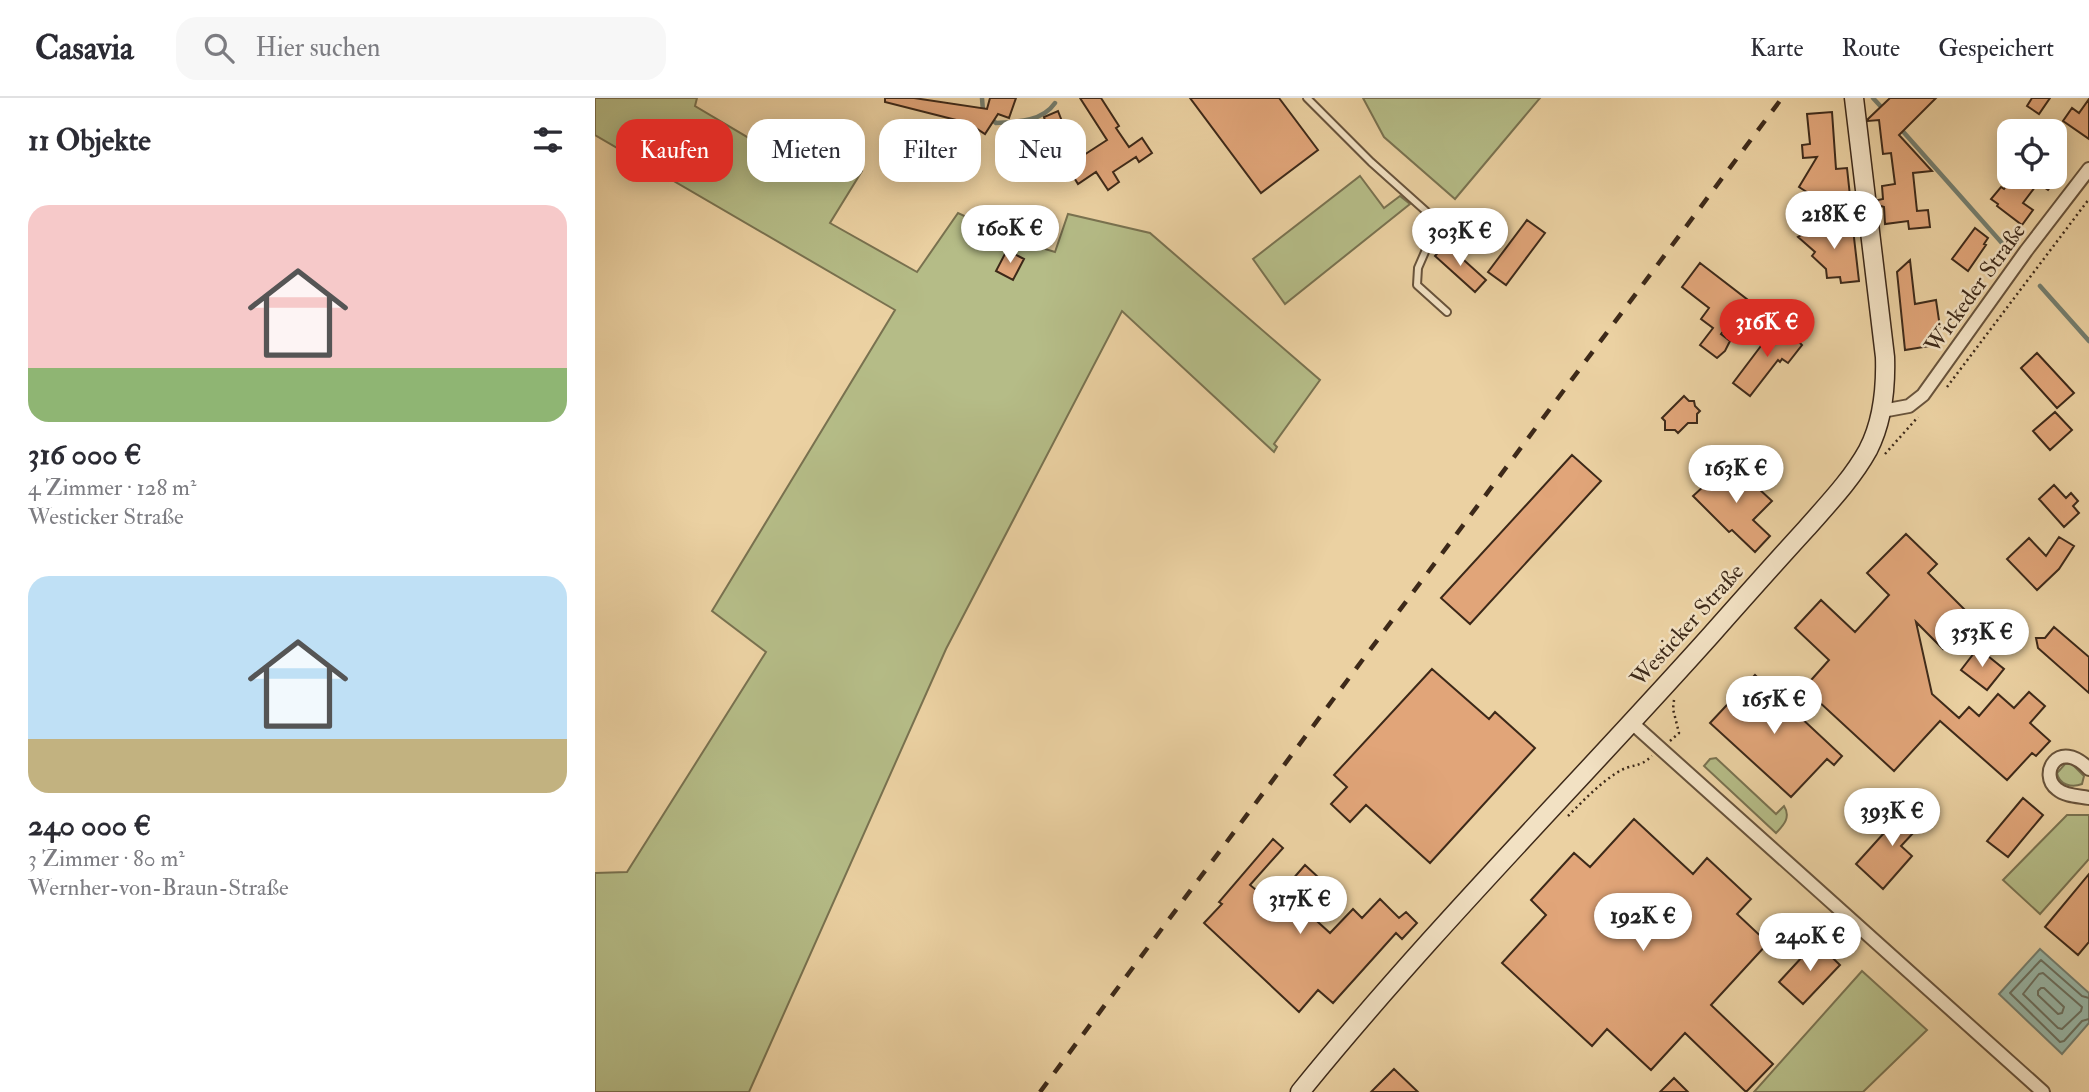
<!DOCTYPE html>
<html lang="de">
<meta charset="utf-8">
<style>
:root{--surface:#fff;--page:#f7f7f7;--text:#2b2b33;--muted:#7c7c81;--line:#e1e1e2;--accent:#d93025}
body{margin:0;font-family:"IM FELL Double Pica",serif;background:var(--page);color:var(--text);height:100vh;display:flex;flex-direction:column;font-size:26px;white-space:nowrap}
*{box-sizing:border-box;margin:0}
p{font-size:23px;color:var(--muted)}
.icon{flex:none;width:38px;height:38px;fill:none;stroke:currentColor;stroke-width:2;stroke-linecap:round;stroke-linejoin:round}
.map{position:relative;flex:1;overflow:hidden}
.sheet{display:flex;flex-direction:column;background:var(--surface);width:595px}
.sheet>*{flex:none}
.banner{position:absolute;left:21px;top:21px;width:665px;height:63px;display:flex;gap:14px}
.fabs{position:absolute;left:1402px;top:21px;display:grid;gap:14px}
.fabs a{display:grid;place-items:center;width:70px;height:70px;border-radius:14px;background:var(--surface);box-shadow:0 4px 18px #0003;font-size:35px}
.price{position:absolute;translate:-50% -60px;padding:0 16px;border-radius:24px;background:#fff;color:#222;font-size:23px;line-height:46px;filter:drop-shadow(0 2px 4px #0008)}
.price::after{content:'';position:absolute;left:50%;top:42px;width:21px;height:16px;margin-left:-10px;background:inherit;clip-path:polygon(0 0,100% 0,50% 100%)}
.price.active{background:var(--accent);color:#fff}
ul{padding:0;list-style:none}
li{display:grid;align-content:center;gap:14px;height:371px;padding:0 28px}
li span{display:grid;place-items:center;height:217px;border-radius:21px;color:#555}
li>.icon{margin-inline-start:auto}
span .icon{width:126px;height:126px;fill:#fffc;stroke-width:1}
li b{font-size:30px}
h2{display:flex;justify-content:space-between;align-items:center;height:84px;padding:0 28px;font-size:30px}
.chip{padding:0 24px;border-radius:21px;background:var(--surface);box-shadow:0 4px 18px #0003;font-size:24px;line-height:63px}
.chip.active{background:var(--accent);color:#fff}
header{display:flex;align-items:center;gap:42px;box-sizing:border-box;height:98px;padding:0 35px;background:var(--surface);border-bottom:2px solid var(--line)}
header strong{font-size:33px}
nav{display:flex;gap:38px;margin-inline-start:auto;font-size:24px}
.search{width:490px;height:63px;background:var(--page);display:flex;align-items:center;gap:18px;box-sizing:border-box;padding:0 24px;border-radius:21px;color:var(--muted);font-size:26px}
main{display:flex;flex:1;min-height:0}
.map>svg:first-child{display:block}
</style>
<header>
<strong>Casavia</strong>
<div class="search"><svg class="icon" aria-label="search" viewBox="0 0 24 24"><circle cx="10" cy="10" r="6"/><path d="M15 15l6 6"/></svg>Hier suchen</div>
<nav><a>Karte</a><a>Route</a><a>Gespeichert</a></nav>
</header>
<main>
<section class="sheet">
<h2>11 Objekte<svg class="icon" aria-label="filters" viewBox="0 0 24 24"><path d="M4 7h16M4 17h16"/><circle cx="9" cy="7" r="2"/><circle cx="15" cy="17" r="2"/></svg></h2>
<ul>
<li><span style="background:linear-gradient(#f6c9c9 75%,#8fb573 0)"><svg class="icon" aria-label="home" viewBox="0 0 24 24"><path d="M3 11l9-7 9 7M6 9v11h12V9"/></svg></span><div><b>316 000 €</b><p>4 Zimmer · 128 m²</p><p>Westicker Straße</p></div></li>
<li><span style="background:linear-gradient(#bfe0f5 75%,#c2b280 0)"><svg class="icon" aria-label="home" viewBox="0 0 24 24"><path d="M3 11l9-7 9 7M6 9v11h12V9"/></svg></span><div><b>240 000 €</b><p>3 Zimmer · 80 m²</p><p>Wernher-von-Braun-Straße</p></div></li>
</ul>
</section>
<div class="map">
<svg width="1494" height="994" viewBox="0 0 1494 994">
<rect width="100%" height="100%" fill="#ebd1a2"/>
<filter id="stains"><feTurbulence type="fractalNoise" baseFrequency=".00286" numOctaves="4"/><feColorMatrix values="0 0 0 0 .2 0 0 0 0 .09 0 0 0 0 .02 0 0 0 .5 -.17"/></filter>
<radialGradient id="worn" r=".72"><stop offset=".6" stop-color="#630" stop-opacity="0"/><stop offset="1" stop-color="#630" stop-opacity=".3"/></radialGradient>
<!-- green -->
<path fill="#b5bc87" stroke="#797250" stroke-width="2" d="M0,0H102L100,8L206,71L225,42L267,73L235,125L322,174L363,115L424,143L460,154L473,116L555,135L725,282L679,346L682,349L679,354L527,213L351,551L154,994H0V775L32,774L171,554L117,513L300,212L0,37Z
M768,0H945L860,101L789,39Z
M765,78L789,110L805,98L815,106L690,206L658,161Z
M1121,660L1181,716L1189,708C1196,719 1189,727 1181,735L1109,668L1115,661Z
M1470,666H1477L1489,678L1487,686C1477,690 1464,687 1462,675Z
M1472,717H1494V761L1445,816L1408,782Z
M1267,873L1332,932L1268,994H1159Z"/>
<!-- water -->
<path fill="#98b7a8" stroke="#747e6f" stroke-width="2" d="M1445,851L1494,895V925L1467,956L1404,896Z"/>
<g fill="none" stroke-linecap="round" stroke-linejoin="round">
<!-- shore -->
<path stroke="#6a7060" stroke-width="2" d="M1448,875L1487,909L1486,913L1467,931L1463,930L1428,896L1444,876Z
M1446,890H1449L1469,909L1467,915L1463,916L1443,897V893Z
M1494,900L1487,898L1446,862L1415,895L1465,944L1469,943L1487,923L1494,921"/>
<!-- stream -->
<path stroke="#747e6f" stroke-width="4.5" d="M387,0L388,13
M1278,0L1289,12
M394,19L401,25C421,24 447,24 460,5
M1304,29L1414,153
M1445,188L1494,243"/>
</g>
<!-- building -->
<path fill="#e1a579" stroke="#3d2919" stroke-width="2" d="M290,0H319L392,11L395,0H421L414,20L403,16L390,36L373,25L290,4Z
M485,0H506L524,28L521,30L534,49L547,40L557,55L544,64L541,59L518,74L524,84L513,92L501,74L483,86L472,68L512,42Z
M595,0H684L723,52L666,95Z
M1295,0H1341L1304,37L1337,73L1318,75L1322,113L1333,112L1335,129L1314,131L1313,123L1290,126L1289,109L1283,107V102L1288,101L1287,88L1300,86L1296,55L1288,56L1284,22L1273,23V21Z
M1437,0H1455L1444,16L1432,8Z
M1494,1V41L1468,23L1477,10L1484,15Z
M463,13L468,26L453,33L449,19Z
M1237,14L1241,71L1252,70L1255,98L1234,101V96L1218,98L1204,89L1222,59L1208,60L1207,47L1215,46L1212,16Z
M357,23L353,48L371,51L368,66L321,59L325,35L298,31L299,25Z
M1427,79H1463L1453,92L1443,85L1428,105L1438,112L1427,127L1402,108L1403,106L1396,101L1406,89L1409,91L1414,84L1420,88Z
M932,122L950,135L911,187L893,174Z
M1239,125L1240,132L1258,131L1264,183L1246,185L1245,179L1232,180L1231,171L1217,158L1220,154L1203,139L1215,132L1219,128Z
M1380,130L1393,140L1389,146L1391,147L1373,173L1357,161Z
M851,146L891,182L880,194L840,158Z
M412,152L429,161L418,182L401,173Z
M1315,162L1320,206L1341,202L1345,229H1339L1341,247L1310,252L1302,174Z
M1105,165L1153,202L1126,236L1135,243L1130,253L1122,260L1105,247L1118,230L1106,221L1114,210L1087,189Z
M1181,228L1200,240L1207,247L1193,265L1187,261L1185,264L1183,262L1155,298L1138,285Z
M1442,255L1479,295L1462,310L1426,270Z
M1089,298L1094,303H1099L1100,308L1105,313L1102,316V325H1093L1083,335L1080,332H1070V323L1067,320Z
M1460,314L1477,332L1455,352L1438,333Z
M977,357L1006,383L875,526L846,500Z
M1135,364L1177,403L1158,422L1175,438L1160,454L1137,432L1134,434L1098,398Z
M1459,387L1471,400L1476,395L1483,403L1478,408L1484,415L1469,429L1444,401Z
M1311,436L1342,466L1333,475L1378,520L1348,551L1321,524L1337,596L1364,620L1374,609L1384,618L1403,596L1419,610L1434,594L1450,608L1435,625L1455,643L1441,658L1437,655L1412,682L1345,623L1299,673L1209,590L1234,562L1200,530L1226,502L1260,534L1294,497L1272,475Z
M1464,439L1479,448L1464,471L1442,492L1412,461L1434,440L1451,458Z
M1459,529L1494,559V595L1443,550L1441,540H1450Z
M1383,550L1409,571L1392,592L1366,572Z
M837,571L894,621L900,614L940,650L835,765L771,707L755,724L736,706L752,689L739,677Z
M1160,577L1247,658L1239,667L1232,661L1196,699L1115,625Z
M1428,700L1448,717L1413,759L1392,743Z
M1317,704L1333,719L1306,748L1317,758L1288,791L1261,766Z
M1039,721L1098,776L1112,760L1156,801L1142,816L1173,845L1116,907L1178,966L1151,994L1090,935L1056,972L1012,931L997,948L907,865L951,817L936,802L979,755L995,769Z
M678,741L688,750L655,787L677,805L710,767L723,779L701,804L735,835L758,811L767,820L785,801L804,820L811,814L822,825L807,841L801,835L738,905L723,892L704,914L609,825L627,806L624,804Z
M1494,776V844L1483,857L1450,829Z
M1221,844L1245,867L1208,906L1184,884Z
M799,971L823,994H776Z
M1079,980L1093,994H1065Z"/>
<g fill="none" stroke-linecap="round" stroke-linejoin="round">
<!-- service casing -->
<g stroke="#68533b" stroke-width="10">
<path id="service" d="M712,0L776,64L843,124L823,170L822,187L852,214"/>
</g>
<!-- minor casing -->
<g stroke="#68533b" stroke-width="16">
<path id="minor" d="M1287,313L1314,308L1328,297L1431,153L1494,71
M1037,625L1448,994
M1494,671C1463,639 1443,677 1462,691C1470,698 1484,698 1494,700"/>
</g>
<!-- secondary casing -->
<g stroke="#3d2919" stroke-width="21">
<path id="secondary" d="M705,994C834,835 979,690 1116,537C1147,502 1179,466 1211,431C1233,406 1257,381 1273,352C1288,323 1291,291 1290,259L1259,0"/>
</g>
<!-- path -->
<path stroke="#3d2919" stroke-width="2.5" stroke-dasharray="2 3.5" stroke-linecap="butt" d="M1352,289L1494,101
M1290,356L1323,319
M1075,643L1084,635L1078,611L1079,602
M973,718C989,702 1005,685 1023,674C1037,665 1043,671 1057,658"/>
<!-- service -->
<use href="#service" stroke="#f2e1c3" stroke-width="6"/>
<!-- minor -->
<use href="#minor" stroke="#f2e1c3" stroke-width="12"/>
<!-- secondary -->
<use href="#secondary" stroke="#f2e1c3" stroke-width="18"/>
<!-- rail -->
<path stroke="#3d2919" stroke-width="4.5" stroke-dasharray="12 12" stroke-linecap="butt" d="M445,994L1187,0"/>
</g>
<g text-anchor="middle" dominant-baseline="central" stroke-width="5" stroke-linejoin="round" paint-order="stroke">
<!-- street labels -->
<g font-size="23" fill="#3d2919" stroke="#f2e1c3">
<text transform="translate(1380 190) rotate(-54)">Wickeder Straße</text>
<text transform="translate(1092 527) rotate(-48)">Westicker Straße</text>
</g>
</g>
<rect width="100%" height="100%" filter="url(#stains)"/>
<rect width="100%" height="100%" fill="url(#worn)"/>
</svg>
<div class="fabs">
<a><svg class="icon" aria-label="locate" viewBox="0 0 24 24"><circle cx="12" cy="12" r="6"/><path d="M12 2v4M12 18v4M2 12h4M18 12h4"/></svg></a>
</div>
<b class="price" style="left:1239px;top:153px">218K €</b>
<b class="price" style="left:415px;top:167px">160K €</b>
<b class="price" style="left:865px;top:170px">303K €</b>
<b class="price active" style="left:1172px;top:261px">316K €</b>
<b class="price" style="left:1141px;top:407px">163K €</b>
<b class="price" style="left:1387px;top:571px">353K €</b>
<b class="price" style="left:1179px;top:638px">165K €</b>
<b class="price" style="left:1297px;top:750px">393K €</b>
<b class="price" style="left:705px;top:838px">317K €</b>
<b class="price" style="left:1048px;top:855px">192K €</b>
<b class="price" style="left:1215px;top:875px">240K €</b>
<div class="banner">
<a class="chip active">Kaufen</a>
<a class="chip">Mieten</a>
<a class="chip">Filter</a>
<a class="chip">Neu</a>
</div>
</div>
</main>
